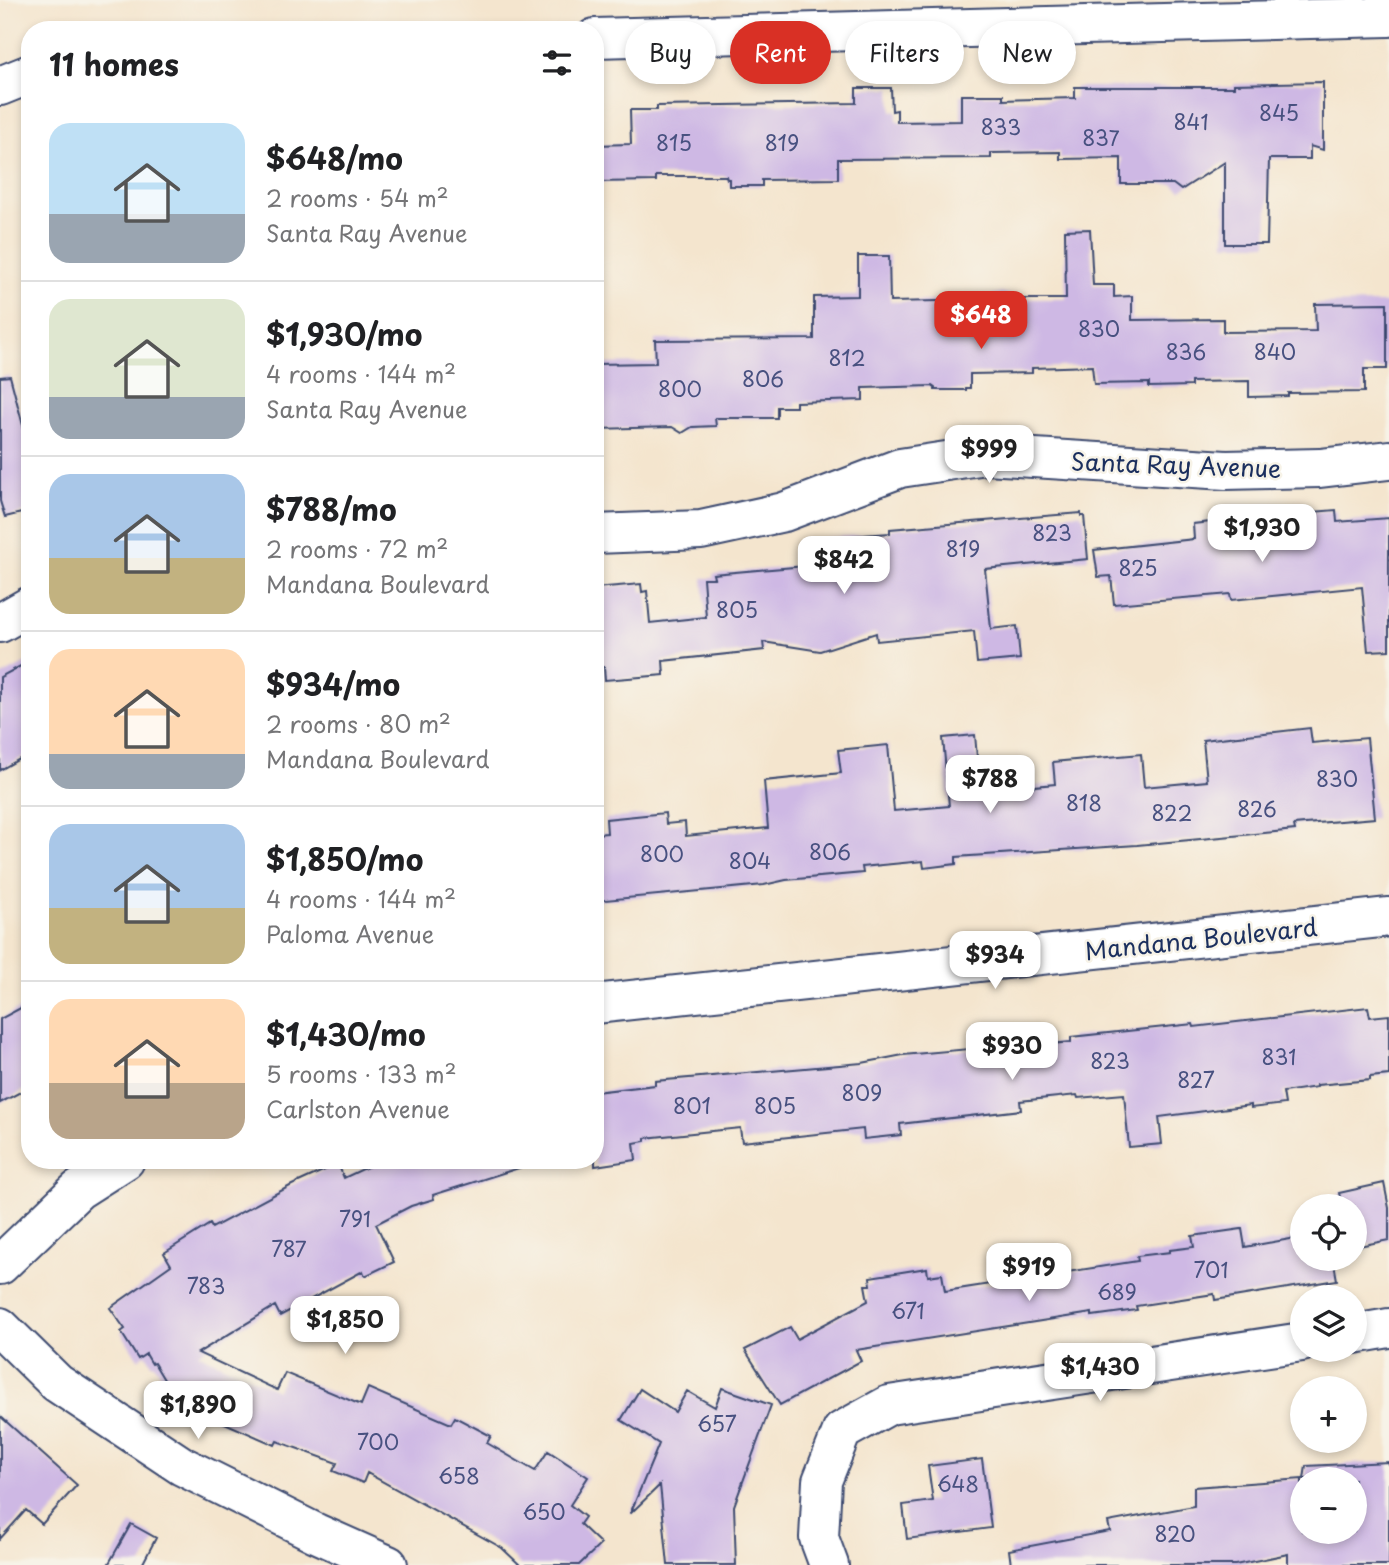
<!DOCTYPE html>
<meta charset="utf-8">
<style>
:root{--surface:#fff;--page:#f6f6f6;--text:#202124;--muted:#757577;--line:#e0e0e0;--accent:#d93025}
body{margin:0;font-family:"Playpen Sans",sans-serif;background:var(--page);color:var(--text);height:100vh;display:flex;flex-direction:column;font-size:26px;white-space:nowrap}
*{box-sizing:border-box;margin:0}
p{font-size:23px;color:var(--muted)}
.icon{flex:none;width:38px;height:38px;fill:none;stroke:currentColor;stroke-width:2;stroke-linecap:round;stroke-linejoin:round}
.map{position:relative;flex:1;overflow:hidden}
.details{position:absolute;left:21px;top:21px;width:583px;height:1148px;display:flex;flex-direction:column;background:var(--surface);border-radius:28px;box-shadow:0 4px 10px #0003}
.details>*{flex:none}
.top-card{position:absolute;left:625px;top:21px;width:658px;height:63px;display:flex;gap:14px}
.tools{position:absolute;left:1290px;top:1194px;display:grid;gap:14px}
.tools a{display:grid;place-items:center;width:77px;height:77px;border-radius:50%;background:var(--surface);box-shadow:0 4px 10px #0003;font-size:35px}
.price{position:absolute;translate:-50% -60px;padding:0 16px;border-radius:14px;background:#fff;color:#222;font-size:23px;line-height:46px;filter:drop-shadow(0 2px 4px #0008)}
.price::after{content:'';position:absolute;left:50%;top:42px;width:21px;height:16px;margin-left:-10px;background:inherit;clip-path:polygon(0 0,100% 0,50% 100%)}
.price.on{background:var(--accent);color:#fff}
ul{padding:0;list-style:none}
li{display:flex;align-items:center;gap:21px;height:175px;padding:0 28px}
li+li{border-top:2px solid var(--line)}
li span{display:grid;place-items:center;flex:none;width:196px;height:140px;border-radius:21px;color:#555}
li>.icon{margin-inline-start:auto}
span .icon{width:84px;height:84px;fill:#fffc;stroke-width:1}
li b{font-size:30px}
h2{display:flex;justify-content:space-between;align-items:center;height:84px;padding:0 28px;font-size:30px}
.chip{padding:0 24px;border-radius:32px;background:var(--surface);box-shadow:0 4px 10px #0003;font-size:24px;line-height:63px}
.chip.on{background:var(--accent);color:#fff}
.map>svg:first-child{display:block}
</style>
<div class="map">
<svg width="1389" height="1565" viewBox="0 0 1389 1565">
<rect width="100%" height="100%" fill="#f7f3e8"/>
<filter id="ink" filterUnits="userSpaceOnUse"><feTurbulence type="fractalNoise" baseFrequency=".0143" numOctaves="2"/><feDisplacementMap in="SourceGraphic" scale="14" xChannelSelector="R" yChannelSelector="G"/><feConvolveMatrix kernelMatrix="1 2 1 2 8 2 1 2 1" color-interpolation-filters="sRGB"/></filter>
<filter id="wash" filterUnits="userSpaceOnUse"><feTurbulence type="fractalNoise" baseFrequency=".00686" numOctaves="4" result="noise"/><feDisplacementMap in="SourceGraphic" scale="28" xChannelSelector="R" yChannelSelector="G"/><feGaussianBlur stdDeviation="1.57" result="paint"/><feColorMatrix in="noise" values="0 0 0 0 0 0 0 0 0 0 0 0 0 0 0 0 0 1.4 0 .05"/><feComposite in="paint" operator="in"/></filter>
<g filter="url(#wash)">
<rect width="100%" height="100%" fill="#f4e5ce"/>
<g id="blocks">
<!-- building -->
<path fill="#ceb8e4" d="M1323,82V150L1310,146V159H1269L1267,244H1225V162L1181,190L1173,184H1121V158L1060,159V152L991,153V158L838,159V179L762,180V186H729V179H727L726,176H656V181L595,182V145L631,144L630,110H657V106L856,103V88H891L892,111L897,110V122L961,121V95H1003V100L1075,98V87H1234V84Z
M1090,229L1093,285H1114V297L1132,296V320L1223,319V332L1316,331L1315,304L1387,303V369H1364V392L1288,393V396L1249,397V381L1191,382V386L1149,387V383L1094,384L1092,366L1032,368V373L970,374V388H966V390H935V388L932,386L863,388V400L796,402V407H777V418H715L716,426L692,427L682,433L672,427L595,429V364L656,363L655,340L814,339V297L858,296V256H889L890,302L987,300L992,295L1002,292L1020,299H1066L1065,230Z
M10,376L30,452V511L5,517L0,501V377Z
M1336,510L1337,522L1389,518V650L1368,651L1362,587L1231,600L1230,594L1114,604L1111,576L1098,577L1094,550L1194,539L1193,524L1238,519V525L1301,517V513Z
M1081,513V516H1084L1088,559L985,569L991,629L1017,626L1020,659L977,663L974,631L877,641L876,633L820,651L763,642L764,650L663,661L664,675L605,680L604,667H598L595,634V588L641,584L642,592L647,591L650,623L706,617L703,578H714L713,574L828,564L825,538L890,533V529Z
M30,661V753L0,770V677Z
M1310,728L1312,743L1367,738L1375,818L1294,825L1295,830L1137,845L956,857V864L924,868L923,861L862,867L863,873L786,880L764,885L595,901V834L607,833L606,819L665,813L666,824L685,822L686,836L768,828L764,781L841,773L838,750L888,745L894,811L949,806L943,738L975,735L980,791L1055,784L1053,762L1141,754L1144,787L1207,781L1203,740Z
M30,1003V1087L0,1103V1019Z
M1368,1007L1370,1017L1389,1015V1075L1370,1077V1080L1317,1085V1087L1283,1092L1285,1104L1251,1108V1105L1159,1117L1162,1144L1129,1147L1124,1094L1078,1098L1077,1095L1020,1101L1021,1110L900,1124L901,1135L864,1139L863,1129L742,1142L740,1128L645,1138V1141L634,1143L636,1160L595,1166V1092L655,1085V1081L862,1063L903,1055L969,1049V1052L1071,1042V1037L1193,1024L1194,1027Z
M382,1160H521L522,1167L433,1195L434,1199L411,1206L376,1224L394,1262L365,1276L363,1271L280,1316L275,1306L198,1353L277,1390L285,1373L361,1405L368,1388L451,1424L455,1417L491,1436L487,1443L535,1471L548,1451L588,1477L570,1505L585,1517L580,1524L601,1544L579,1565H520L502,1548L367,1473L363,1483L333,1471L337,1463L277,1441L275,1445L213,1418L188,1384L172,1393L154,1363L152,1364L146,1354L138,1359L121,1332L125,1329L110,1308L171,1265L164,1253L210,1224L212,1228L292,1185L338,1164L344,1178Z
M1384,1183L1389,1208V1240L1354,1247V1206H1342L1339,1193Z
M1242,1229L1245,1247L1302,1237V1258H1333L1337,1280L1215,1300L1214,1294L1136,1306L1137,1310L1092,1316V1313L856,1350L861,1361L780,1405L745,1350L790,1327L797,1339L868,1301L865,1285H871L870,1277L927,1268L928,1276L942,1274L945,1291L1138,1261L1137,1256L1170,1252V1250L1194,1247L1192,1236Z
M722,1388L771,1405L734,1506L736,1565H668L660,1485L630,1514L659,1444L621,1420L640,1389L675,1412L687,1391L715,1407Z
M0,1416L77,1485L42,1524L26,1510L0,1539Z
M982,1459L991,1528L907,1539L903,1505L933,1501L928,1466Z
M1389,1462V1565H1288V1554L1235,1565H1011L1009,1550L1110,1531L1108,1522L1194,1506V1487L1302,1479V1531H1354V1479H1304L1306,1466Z
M131,1524L156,1538L142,1565H108Z"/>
</g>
</g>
<g filter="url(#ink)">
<use href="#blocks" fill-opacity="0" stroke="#3c4a6f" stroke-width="2"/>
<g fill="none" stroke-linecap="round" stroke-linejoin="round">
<!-- minor casing -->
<g stroke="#3c4a6f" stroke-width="42">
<path id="minor" d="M595,38L1389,17
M0,86L30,74
M595,534L701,530L784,512L900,468L986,455L1226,470L1320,468L1389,460
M0,623L30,606
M0,1327L57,1383L182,1466L316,1533L388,1565
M1354,1334L1389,1328
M829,1565L819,1538L822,1481L842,1431L889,1405L1302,1342"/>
</g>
<!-- tertiary casing -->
<g stroke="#3c4a6f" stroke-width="42">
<path id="tertiary" d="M595,1004L1389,917
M0,1265L78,1190L125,1160"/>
</g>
<!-- minor -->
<use href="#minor" stroke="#fff" stroke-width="38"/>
<!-- tertiary -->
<use href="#tertiary" stroke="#fff" stroke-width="38"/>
</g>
</g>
<g text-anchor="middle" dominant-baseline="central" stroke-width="5" stroke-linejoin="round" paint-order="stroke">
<!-- number labels -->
<g font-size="21" fill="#485180">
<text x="1279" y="112">845</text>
<text x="1191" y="121">841</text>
<text x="1001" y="126">833</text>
<text x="1101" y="137">837</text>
<text x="674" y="142">815</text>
<text x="782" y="142">819</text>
<text x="1099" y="328">830</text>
<text x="1186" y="351">836</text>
<text x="1275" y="351">840</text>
<text x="847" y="357">812</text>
<text x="763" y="378">806</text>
<text x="680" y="388">800</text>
<text x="1052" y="532">823</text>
<text x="963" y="548">819</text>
<text x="1138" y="567">825</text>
<text x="737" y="609">805</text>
<text x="1337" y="778">830</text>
<text x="1084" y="802">818</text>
<text x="1257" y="808">826</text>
<text x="1172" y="812">822</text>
<text x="830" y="851">806</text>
<text x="662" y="853">800</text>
<text x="750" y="860">804</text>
<text x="1279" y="1056">831</text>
<text x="1110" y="1060">823</text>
<text x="1196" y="1079">827</text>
<text x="862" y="1092">809</text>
<text x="692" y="1105">801</text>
<text x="775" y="1105">805</text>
<text x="355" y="1218">791</text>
<text x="289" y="1248">787</text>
<text x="1211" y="1269">701</text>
<text x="206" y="1285">783</text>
<text x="1117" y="1291">689</text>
<text x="908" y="1310">671</text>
<text x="717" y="1423">657</text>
<text x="378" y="1441">700</text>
<text x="459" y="1475">658</text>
<text x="958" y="1483">648</text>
<text x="544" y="1511">650</text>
<text x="1175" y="1533">820</text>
</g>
<!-- street labels -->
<g font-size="24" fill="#1b2f5e" stroke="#f7f3e8">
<text transform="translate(1176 464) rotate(2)">Santa Ray Avenue</text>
<text transform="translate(1201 938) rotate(-6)">Mandana Boulevard</text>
</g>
</g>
</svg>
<div class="tools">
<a><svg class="icon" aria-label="locate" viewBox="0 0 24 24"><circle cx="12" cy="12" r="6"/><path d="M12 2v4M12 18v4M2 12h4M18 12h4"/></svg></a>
<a><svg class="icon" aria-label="layers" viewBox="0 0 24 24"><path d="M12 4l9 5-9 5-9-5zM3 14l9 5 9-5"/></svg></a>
<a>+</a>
<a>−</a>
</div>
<b class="price on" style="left:981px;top:351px">$648</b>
<b class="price" style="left:989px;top:485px">$999</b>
<b class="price" style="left:1262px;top:564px">$1,930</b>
<b class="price" style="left:844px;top:596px">$842</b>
<b class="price" style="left:990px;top:815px">$788</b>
<b class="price" style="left:995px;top:991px">$934</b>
<b class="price" style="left:1012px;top:1082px">$930</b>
<b class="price" style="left:1029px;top:1303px">$919</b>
<b class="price" style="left:345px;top:1356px">$1,850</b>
<b class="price" style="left:1100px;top:1403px">$1,430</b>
<b class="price" style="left:198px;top:1441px">$1,890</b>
<div class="top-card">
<a class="chip">Buy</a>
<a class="chip on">Rent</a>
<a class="chip">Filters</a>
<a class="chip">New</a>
</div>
<section class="details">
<h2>11 homes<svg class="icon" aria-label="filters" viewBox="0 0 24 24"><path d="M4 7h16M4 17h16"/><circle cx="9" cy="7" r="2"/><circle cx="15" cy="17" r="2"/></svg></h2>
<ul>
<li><span style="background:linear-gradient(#bfe0f5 65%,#9aa5b1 0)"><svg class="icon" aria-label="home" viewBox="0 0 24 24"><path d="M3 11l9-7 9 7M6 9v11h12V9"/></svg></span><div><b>$648/mo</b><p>2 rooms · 54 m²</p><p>Santa Ray Avenue</p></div></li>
<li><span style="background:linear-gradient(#dfe7d0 70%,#9aa5b1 0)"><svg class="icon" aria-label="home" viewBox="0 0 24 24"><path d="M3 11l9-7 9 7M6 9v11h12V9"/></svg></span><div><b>$1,930/mo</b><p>4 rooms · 144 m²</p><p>Santa Ray Avenue</p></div></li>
<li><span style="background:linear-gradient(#a9c7e8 60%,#c2b280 0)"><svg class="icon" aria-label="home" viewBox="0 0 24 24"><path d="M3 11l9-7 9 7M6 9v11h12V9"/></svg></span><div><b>$788/mo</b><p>2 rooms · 72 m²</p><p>Mandana Boulevard</p></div></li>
<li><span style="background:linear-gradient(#ffd9b3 75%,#9aa5b1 0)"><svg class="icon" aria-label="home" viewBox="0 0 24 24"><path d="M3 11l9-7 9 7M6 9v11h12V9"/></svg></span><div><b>$934/mo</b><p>2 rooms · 80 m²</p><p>Mandana Boulevard</p></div></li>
<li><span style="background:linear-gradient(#a9c7e8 60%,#c2b280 0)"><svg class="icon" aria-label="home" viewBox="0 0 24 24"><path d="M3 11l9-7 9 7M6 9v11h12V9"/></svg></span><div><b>$1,850/mo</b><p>4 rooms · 144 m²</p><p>Paloma Avenue</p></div></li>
<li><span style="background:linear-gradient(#ffd9b3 60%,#b9a48a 0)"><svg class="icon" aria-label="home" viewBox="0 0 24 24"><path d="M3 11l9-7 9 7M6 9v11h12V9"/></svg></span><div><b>$1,430/mo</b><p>5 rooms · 133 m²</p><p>Carlston Avenue</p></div></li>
</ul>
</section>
</div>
